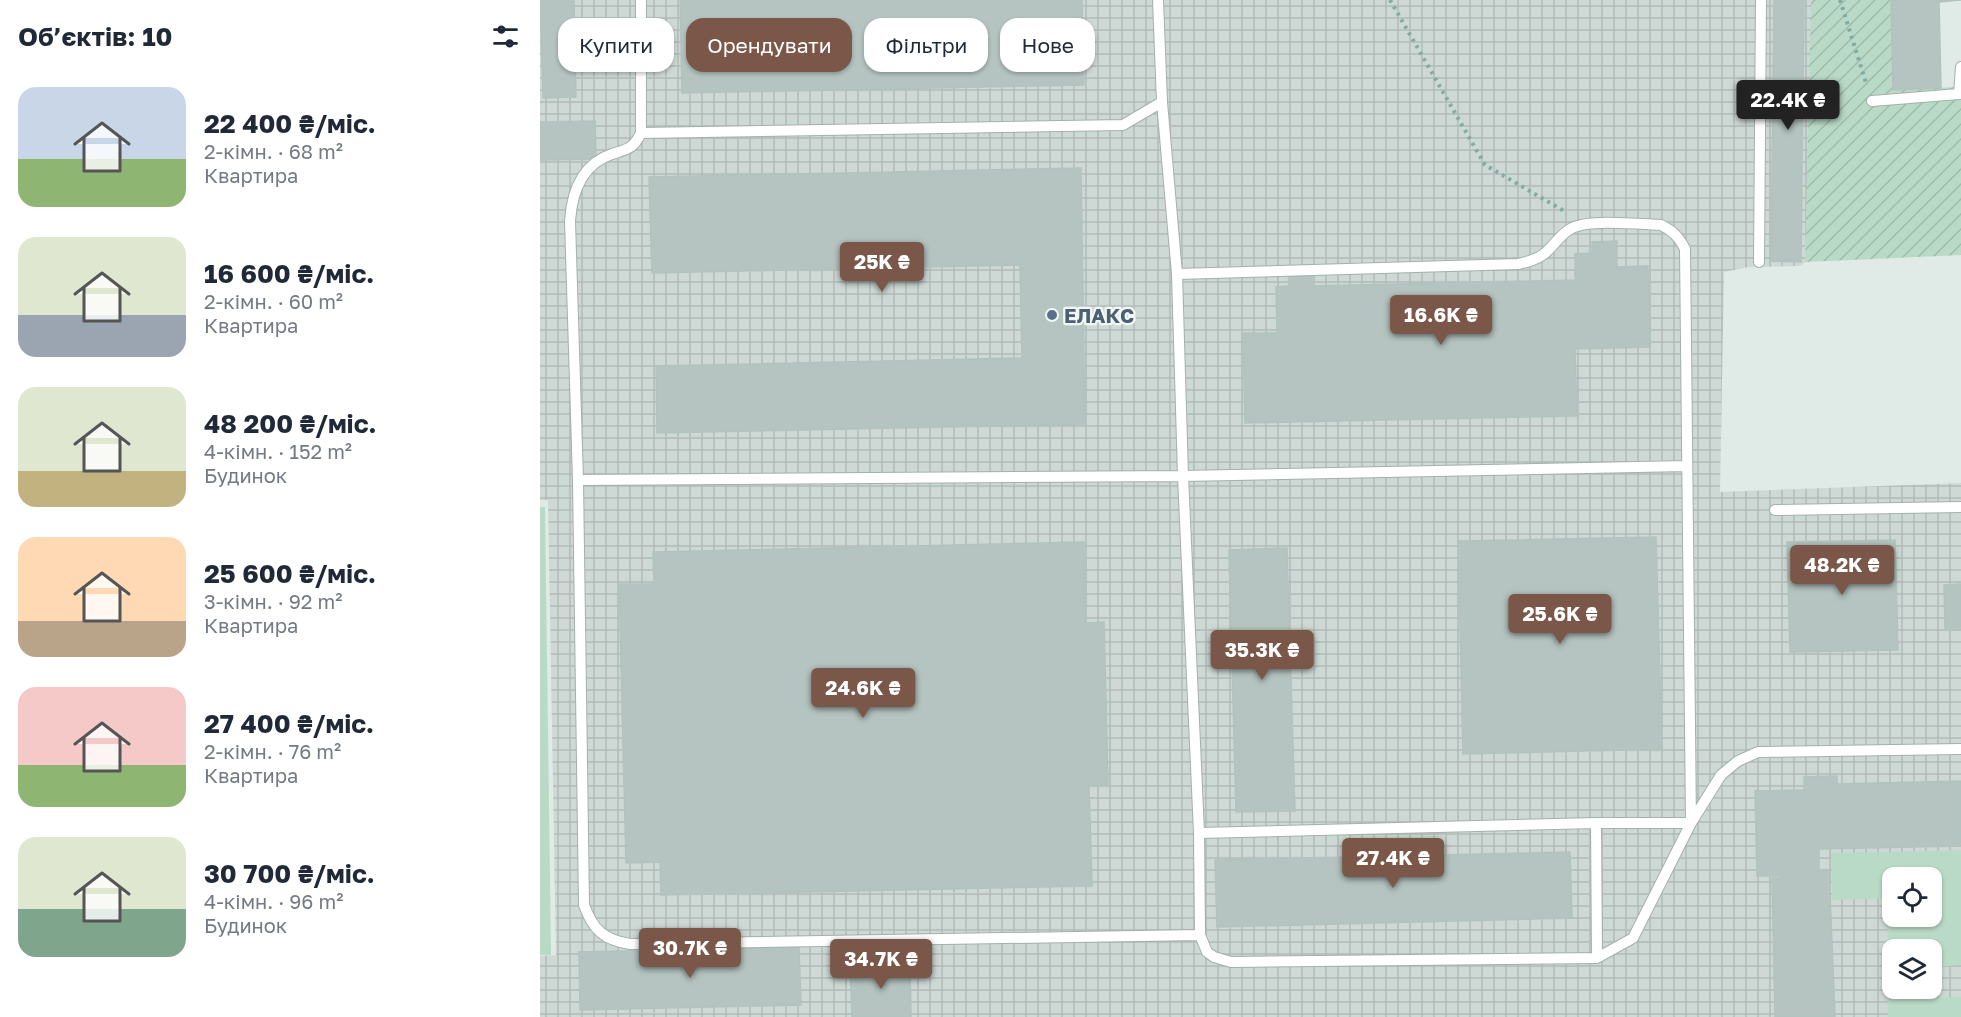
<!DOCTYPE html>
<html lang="uk">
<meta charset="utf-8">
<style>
:root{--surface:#fff;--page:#f2f2f3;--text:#1f2937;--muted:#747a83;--accent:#7a5748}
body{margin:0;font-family:"Golos Text",sans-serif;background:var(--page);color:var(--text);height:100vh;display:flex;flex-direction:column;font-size:22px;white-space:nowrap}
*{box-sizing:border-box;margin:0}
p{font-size:20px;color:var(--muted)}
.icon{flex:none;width:33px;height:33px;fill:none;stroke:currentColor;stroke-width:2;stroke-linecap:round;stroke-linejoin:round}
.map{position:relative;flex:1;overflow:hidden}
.drawer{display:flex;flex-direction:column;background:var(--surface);width:540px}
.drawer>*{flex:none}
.banner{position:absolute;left:18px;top:18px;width:570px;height:54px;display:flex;gap:12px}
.buttons{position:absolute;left:1342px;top:867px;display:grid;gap:12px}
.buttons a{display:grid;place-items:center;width:60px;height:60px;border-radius:12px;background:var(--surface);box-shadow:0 2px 4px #0004;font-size:30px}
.price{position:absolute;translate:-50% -51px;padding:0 14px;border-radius:6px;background:var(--accent);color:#fff;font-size:20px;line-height:39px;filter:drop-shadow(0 2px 3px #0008)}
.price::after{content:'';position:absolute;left:50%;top:36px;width:18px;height:14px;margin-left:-9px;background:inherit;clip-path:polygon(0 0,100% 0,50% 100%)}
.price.on{background:#222;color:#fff}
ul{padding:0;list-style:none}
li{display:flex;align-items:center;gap:18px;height:150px;padding:0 18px}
li span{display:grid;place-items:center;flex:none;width:168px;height:120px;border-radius:18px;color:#555}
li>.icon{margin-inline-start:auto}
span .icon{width:72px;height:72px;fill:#fffc;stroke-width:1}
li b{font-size:26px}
h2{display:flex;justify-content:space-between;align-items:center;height:72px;padding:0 18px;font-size:26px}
.chip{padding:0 21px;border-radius:18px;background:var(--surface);box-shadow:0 2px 4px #0004;font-size:21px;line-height:54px}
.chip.on{background:var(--accent);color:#fff}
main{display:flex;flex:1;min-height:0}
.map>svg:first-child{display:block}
</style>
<main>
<section class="drawer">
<h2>Об’єктів: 10<svg class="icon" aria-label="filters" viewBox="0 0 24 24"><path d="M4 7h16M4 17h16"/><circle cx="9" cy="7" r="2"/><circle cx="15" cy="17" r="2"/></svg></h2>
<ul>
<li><span style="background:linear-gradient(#c9d6e8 60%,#8fb573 0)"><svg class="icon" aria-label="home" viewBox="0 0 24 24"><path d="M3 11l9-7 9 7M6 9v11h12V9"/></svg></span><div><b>22 400 ₴/міс.</b><p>2-кімн. · 68 m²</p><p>Квартира</p></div></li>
<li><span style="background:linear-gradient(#dfe7d0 65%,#9aa5b1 0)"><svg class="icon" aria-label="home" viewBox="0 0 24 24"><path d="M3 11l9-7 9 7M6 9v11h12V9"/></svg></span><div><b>16 600 ₴/міс.</b><p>2-кімн. · 60 m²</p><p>Квартира</p></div></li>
<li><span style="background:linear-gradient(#dfe7d0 70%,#c2b280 0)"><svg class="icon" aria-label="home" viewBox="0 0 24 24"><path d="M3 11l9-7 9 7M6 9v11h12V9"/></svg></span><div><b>48 200 ₴/міс.</b><p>4-кімн. · 152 m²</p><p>Будинок</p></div></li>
<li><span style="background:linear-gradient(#ffd9b3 70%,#b9a48a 0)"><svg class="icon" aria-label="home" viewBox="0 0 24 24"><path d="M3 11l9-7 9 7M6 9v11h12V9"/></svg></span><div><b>25 600 ₴/міс.</b><p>3-кімн. · 92 m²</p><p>Квартира</p></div></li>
<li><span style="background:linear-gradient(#f6c9c9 65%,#8fb573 0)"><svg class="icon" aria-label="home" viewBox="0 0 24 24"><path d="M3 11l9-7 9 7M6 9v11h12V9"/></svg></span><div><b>27 400 ₴/міс.</b><p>2-кімн. · 76 m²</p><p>Квартира</p></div></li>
<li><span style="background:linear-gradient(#dfe7d0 60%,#7fa58c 0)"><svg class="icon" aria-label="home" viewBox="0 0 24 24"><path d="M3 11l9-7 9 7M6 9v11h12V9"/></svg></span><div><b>30 700 ₴/міс.</b><p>4-кімн. · 96 m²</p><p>Будинок</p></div></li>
</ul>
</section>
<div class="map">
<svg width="1421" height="1017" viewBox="0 0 1421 1017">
<defs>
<pattern id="industrial-grid" width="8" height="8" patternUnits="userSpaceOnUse" patternTransform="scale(1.5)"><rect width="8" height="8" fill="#ced9d5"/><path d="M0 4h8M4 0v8" fill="none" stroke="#b1bbb7"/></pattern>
<pattern id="garden-furrows" width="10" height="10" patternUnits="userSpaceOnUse" patternTransform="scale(1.5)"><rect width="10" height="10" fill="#b9dac6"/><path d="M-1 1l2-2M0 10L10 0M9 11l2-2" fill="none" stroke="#9fbcab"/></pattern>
</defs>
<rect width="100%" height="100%" fill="#e0eae6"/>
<!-- industrial -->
<path fill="url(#industrial-grid)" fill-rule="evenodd" d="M0,0H1273L1265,262L1261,266L1208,267L1184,272L1180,492L1421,483V1017H0V956L16,955L8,500H0ZM1353,878H1392V916H1353ZM1353,950H1392V988H1353Z"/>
<!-- grass -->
<path fill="#b9dac6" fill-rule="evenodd" d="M0,507H5L11,955H0Z
M1421,850V965L1392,967V950H1353V968L1349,969L1346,898L1292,900L1291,853ZM1353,878H1392V916H1353Z
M1421,997V1017H1348L1347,1000Z"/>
<!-- garden -->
<path fill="url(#garden-furrows)" d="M1271,0H1351L1353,89L1421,87V255L1265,262Z"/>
<!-- building -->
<path fill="#b5c4c0" stroke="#b2c3be" stroke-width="1.5" d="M0,0H34L36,97L3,98Z
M140,0H542L544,85L142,93Z
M1234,0H1264L1261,262L1231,261Z
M1351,0H1421L1399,2L1401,88L1353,90Z
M55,121L56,159L0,160V122Z
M541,168L545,424L117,433L116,366L482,358L480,265L112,273L109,177Z
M1077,241V267L1108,266L1110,347L1035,349L1037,416L705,423L703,333H737L736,287L749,286V275L772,274V286L1035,280V254L1052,253V242Z
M1116,537L1122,749L923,754L918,541Z
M1355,540L1358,650L1250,652L1247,542Z
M544,542L545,623L564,622L568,785H549L552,886L121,895L120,862L86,863L79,584H114L113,552Z
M747,548L755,811L696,812L689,550Z
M1421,584V630H1405L1404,585Z
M1297,776V784L1421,781V846L1279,849V870H1289L1295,1017H1235L1232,878H1242L1241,876H1217L1215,791L1264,790V777Z
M1030,852L1032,918L677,927L675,860Z
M259,947L261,1005L40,1010L39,952Z
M370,963L371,1017H312L310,965Z"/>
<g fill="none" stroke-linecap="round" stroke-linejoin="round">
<!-- lane casing -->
<g stroke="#a3b1ad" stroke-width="12">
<path id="lane" d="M101,0V133C93,149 88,149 72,154C42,164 32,191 30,221L38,480L44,905C53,930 64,940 90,944L660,935
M618,0L622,102L637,274L643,476L659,833L660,935L667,952L674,957L691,962L1057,958L1093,938L1151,823L1181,775L1198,761L1218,752L1421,749
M1332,101L1419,94L1421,67
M101,133L583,125L622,102
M1219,262L1221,0
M637,274L978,264C987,262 996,260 1004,254C1014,246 1020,234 1032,228C1050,219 1099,224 1121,225C1133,231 1139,237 1145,249L1151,823H1056L659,833
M38,480L643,476L1147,466
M1235,510L1421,507
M1056,823L1057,958"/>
</g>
<!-- path -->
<path stroke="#81aca3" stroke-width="4" stroke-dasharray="3 4.5" stroke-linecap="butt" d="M850,0L945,165L1026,212
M1300,0L1327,86"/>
<!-- lane -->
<use href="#lane" stroke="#fff" stroke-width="10"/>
</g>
<!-- markers -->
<circle fill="#5c6f8a" stroke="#f0f7f4" stroke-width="2" cx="512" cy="315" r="6"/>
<g text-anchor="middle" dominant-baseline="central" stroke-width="4.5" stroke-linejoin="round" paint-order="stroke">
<!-- service labels -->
<g font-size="20" font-weight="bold" fill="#4e5e75" stroke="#f0f7f4" text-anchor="start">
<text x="524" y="315">ЕЛАКС</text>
</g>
</g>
</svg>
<div class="buttons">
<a><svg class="icon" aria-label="locate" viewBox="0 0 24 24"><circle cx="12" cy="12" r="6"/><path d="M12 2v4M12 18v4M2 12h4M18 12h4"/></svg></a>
<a><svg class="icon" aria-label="layers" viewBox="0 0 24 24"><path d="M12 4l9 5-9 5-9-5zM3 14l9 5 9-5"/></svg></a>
</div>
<b class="price on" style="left:1248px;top:131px">22.4K ₴</b>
<b class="price" style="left:342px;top:293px">25K ₴</b>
<b class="price" style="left:901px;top:346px">16.6K ₴</b>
<b class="price" style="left:1302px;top:596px">48.2K ₴</b>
<b class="price" style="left:1020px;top:645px">25.6K ₴</b>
<b class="price" style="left:722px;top:681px">35.3K ₴</b>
<b class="price" style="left:323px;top:719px">24.6K ₴</b>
<b class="price" style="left:853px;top:889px">27.4K ₴</b>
<b class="price" style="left:150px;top:979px">30.7K ₴</b>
<b class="price" style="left:341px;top:990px">34.7K ₴</b>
<div class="banner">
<a class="chip">Купити</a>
<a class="chip on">Орендувати</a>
<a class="chip">Фільтри</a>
<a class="chip">Нове</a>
</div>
</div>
</main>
